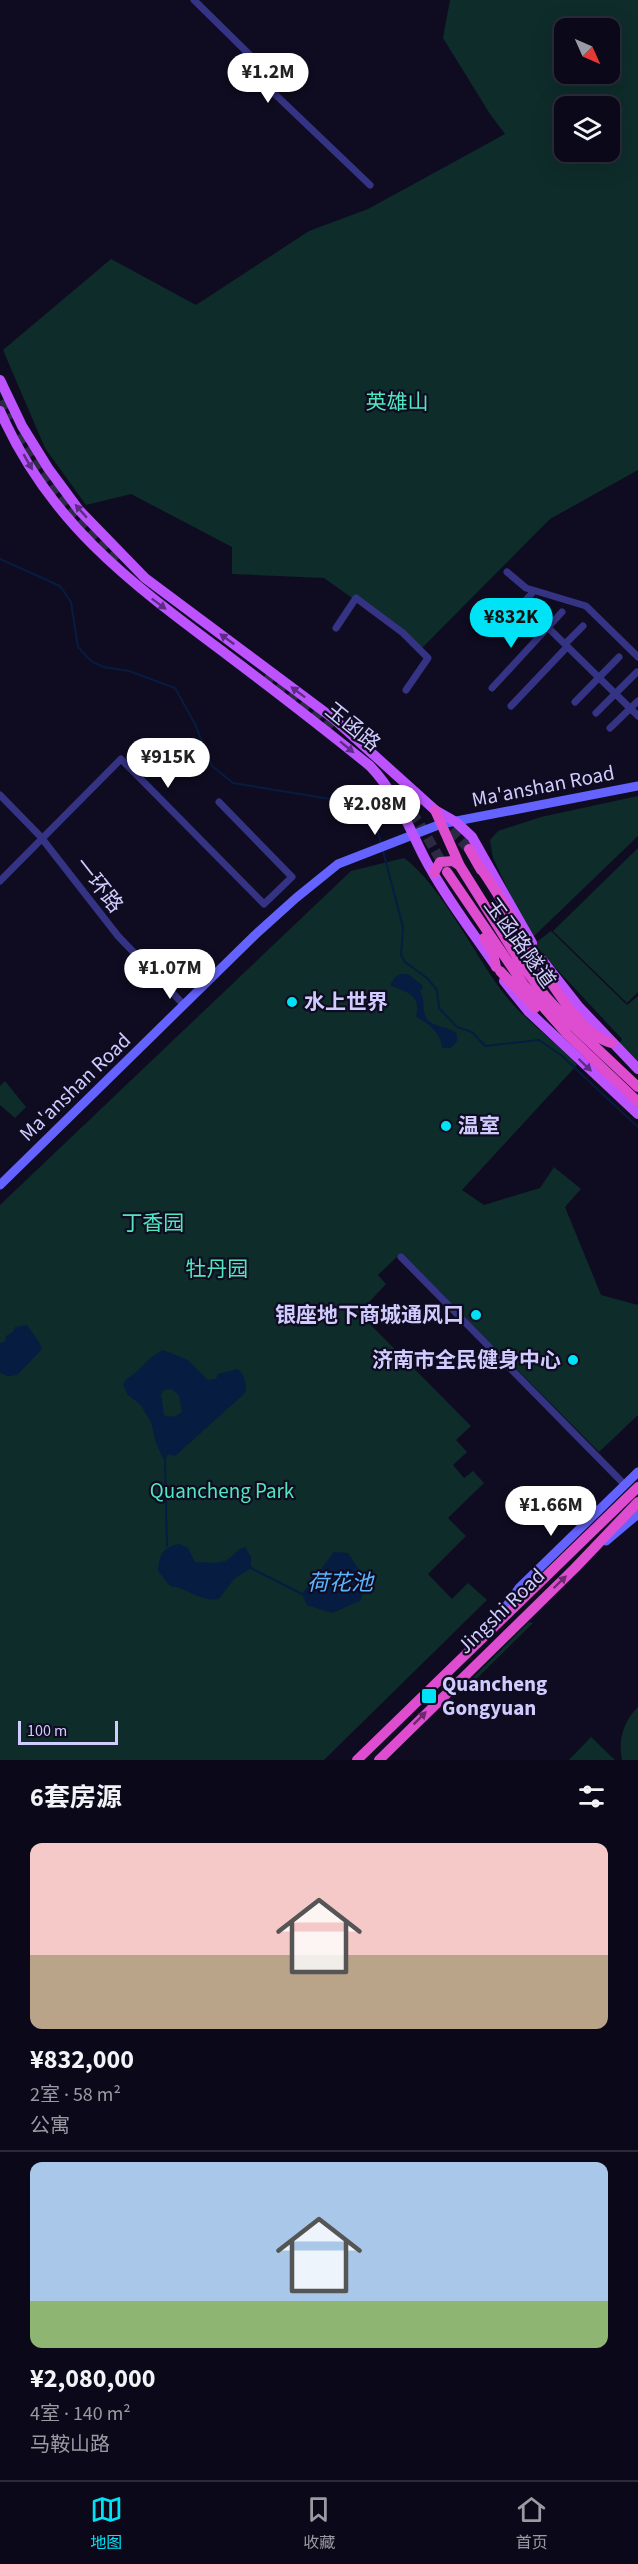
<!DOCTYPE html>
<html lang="zh">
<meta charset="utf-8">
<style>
:root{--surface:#0b0919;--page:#191726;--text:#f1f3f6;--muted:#9a9aa2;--line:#2b2a38;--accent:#00e3f7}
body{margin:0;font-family:"Source Sans 3","Noto Sans SC",sans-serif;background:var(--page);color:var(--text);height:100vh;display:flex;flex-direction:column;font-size:22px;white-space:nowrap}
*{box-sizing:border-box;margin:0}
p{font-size:20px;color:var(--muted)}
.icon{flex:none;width:33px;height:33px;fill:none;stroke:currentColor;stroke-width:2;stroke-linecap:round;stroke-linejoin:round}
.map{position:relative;height:1760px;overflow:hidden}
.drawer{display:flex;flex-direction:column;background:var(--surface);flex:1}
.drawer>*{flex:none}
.needle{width:39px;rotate:135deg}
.tools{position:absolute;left:554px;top:18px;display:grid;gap:12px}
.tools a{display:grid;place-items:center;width:66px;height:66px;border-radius:12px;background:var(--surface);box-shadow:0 6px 24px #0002,0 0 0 2px var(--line);font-size:30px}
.scale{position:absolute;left:18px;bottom:15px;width:100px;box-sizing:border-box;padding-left:6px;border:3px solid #d1ccff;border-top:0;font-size:16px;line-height:21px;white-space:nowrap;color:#d1ccff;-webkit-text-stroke:4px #0f0c21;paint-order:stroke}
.price{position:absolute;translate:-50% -51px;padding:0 14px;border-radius:21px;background:#fff;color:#222;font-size:20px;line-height:39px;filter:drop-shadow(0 2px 3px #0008)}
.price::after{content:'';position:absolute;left:50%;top:36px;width:18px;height:14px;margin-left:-9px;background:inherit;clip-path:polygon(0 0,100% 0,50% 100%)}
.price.on{background:var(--accent);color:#111}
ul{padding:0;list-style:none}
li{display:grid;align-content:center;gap:12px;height:318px;padding:0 30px}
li+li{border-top:2px solid var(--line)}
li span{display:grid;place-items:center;height:186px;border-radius:12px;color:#555}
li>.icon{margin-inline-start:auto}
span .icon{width:108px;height:108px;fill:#fffc;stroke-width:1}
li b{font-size:26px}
h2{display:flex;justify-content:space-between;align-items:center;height:72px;padding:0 30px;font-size:26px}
.tab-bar{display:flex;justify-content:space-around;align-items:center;height:84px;border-top:2px solid var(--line);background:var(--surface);font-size:16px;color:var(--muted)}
.tab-bar a{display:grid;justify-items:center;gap:3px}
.tab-bar .on{color:var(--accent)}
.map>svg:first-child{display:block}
</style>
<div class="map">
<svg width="638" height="1760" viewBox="0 0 638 1760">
<rect width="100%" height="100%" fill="#0f0c21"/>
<!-- green -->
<path fill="#0e2c2a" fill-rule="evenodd" d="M450,0H638V470L550,519L422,648L324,578L232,574V547L131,494L86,505L45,448L3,350L111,259L196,305L309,231L368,209L505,134L490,114L443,38ZM564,28H609V74H564ZM564,106H609V152H564Z
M638,796V836L531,939L493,858L490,840L498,831L541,817Z
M638,848V992L627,1003L553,931Z
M404,858C440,884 474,954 502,991C523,1020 553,1038 577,1065L462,1190L484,1205L540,1188L554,1167L581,1189L565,1207L601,1295L638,1305V1415L599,1452L401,1253L378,1275L386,1284L359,1313L471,1426L456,1440L467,1452L453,1465L464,1478L473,1471L484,1483L448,1518L466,1536L428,1574L452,1599L468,1583L487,1600L324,1760H0V1205L351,871Z
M551,931L627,1005L638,996V1063L619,1044L622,1039L536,947L534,944Z
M5,1081L26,1107L15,1118L0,1105V1086Z
M529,1622L533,1623L469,1686L467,1684Z
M638,1707V1760H622C618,1740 623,1722 638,1707Z
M591,1737L615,1760H569Z"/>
<!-- water -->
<path fill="#061c40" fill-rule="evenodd" d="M401,974H408L422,985L423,988L420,991C426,1000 421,1010 427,1019C436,1029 448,1025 457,1034V1041L451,1048H442C442,1034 427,1022 416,1017C422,995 406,992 390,985L395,977Z
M27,1325L39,1342L42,1349L18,1374C12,1377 5,1377 0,1372V1343L5,1341L6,1336L13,1332L15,1327Z
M163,1350L188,1360L208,1380L216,1379L218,1374L238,1369C245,1376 247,1383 245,1393L175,1456L168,1454L165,1462L156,1443L151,1422L140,1404L128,1395L123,1385L126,1379C141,1372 148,1356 163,1350ZM172,1389L179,1395L182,1412C176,1417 171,1418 164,1415L161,1394L164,1390Z
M179,1544L188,1548L195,1562C204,1562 216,1564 225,1561C233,1558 236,1549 245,1547L251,1557V1568L234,1579L219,1599C199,1602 189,1588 170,1586L158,1571C159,1555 163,1547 179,1544Z
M334,1552L348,1553L367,1582L360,1601L332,1613L307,1605L302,1594Z"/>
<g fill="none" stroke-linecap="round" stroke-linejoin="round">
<!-- stream -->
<path stroke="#061c40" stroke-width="2" d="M0,559L60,586L71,602L78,647L91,661L103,667L129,671L175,688L195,724L212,766L233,783L354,803C372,813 376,823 381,843
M383,851L403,927L401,955L405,962L427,978L437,990L439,1008L457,1027L472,1032L485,1046L539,1040L561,1055L638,1127
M165,1462L167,1546
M251,1568L302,1594"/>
<!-- trunk-tunnel -->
<path stroke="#2c2942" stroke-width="10" stroke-dasharray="10 5" stroke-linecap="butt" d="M0,401L9,420
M17,436L65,507L120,564
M264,677L315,714L334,732
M393,789L418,821L445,868
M441,819L469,849"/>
<!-- minor -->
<path stroke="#353384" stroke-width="7" d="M194,0L256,61L257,77L370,185
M507,572L526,588L586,606L638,657
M534,591L523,603L638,716
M481,609L499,626L523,603
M336,628L356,598L403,633L428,658L406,690
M565,644L583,626
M492,688L562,612
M575,702L619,657
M511,706L567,647
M596,713L637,672
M610,728L638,701
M0,795L40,836L118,936L184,1005
M0,881L121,759L264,904L292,877L219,802
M401,1257L625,1485"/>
<!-- secondary -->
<path stroke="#6463ff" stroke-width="9" d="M0,1185L255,935L296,898L338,864L441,824L638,786
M606,1541L638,1514
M499,1617L519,1588L638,1472"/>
<!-- primary -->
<path stroke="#bc53ff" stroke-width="10" d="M0,380L22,426L48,468L79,510L145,578L334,719L435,810L456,822L472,837L532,943
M0,411C50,524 131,583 226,654C275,691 323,728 370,766C395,792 408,825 424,857C444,895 471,930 495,965
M543,961L579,1007L638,1069
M504,981L528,1011L638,1114"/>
<!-- trunk -->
<path stroke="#de4dd0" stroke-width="10" d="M435,810L460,866L522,965L546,997L571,1024L638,1087
M469,849L481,870
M478,865C508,901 567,1035 612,1043
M447,872L524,985L566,1033
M434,873L440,862L453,861L460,866
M484,938L493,953L496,967
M500,971L535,1008
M357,1760L638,1487
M379,1760L575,1568L638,1502"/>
<!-- trunk-bridge -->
<path stroke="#de4dd0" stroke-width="10" d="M566,1033L638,1102"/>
</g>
<!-- one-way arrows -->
<defs><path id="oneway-solid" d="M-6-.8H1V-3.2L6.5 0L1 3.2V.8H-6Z" transform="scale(1.5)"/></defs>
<g fill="#5d2c85">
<use href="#oneway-solid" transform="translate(28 462) rotate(60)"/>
<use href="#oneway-solid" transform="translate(81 511) rotate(-131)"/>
<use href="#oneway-solid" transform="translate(159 604) rotate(37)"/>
<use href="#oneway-solid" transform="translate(227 639) rotate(-144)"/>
<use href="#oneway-solid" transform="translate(298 692) rotate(-143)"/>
<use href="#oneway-solid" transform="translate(347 747) rotate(39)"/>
<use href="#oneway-solid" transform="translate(585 1065) rotate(44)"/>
</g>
<g fill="#6c2970">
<use href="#oneway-solid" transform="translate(560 1582) rotate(-44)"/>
<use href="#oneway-solid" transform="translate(420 1718) rotate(-45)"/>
</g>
<!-- markers -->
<g fill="#00e3f7" stroke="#0f0c21" stroke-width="2">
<circle cx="292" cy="1002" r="6"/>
<circle cx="446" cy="1126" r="6"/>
<circle cx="476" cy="1315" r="6"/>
<circle cx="573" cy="1360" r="6"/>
<rect x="421" y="1688" width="16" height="16" rx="3"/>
</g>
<g text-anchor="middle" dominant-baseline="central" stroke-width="4.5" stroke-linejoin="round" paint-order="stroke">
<!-- park labels -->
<g font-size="21" fill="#51e7be" stroke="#0f0c21">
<text x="397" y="402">英雄山</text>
<text x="153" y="1223">丁香园</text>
<text x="217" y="1269">牡丹园</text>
<text x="222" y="1491">Quancheng Park</text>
</g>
<!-- street labels -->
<g font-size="21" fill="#d1ccff" stroke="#0f0c21">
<text transform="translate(353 727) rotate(39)">玉函路</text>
<text transform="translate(543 786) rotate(-11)">Ma'anshan Road</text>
<text transform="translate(99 885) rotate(52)">一环路</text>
<text transform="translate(520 943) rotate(54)">玉函路隧道</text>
<text transform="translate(75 1087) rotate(-44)">Ma'anshan Road</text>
<text transform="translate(501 1611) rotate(-44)">Jingshi Road</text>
</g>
<!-- poi labels -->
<g font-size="21" font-weight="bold" fill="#d1ccff" stroke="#0f0c21" text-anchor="start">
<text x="304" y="1002">水上世界</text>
<text x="458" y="1126">温室</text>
<text x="464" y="1315" text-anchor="end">银座地下商城通风口</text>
<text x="561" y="1360" text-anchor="end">济南市全民健身中心</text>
<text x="442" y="1684">Quancheng<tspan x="442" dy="24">Gongyuan</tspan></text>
</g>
<!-- water labels -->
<g font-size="22" font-style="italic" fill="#5ab5ff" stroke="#0f0c21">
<text x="340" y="1583">荷花池</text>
</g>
</g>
</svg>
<div class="tools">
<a><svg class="needle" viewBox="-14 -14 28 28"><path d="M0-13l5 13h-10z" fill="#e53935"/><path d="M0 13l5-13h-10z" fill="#9a9aa2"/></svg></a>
<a><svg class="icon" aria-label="layers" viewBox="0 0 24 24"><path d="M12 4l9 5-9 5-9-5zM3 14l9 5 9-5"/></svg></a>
</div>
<div class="scale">100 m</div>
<b class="price" style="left:268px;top:104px">¥1.2M</b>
<b class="price on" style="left:511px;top:649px">¥832K</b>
<b class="price" style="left:168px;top:789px">¥915K</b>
<b class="price" style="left:375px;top:836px">¥2.08M</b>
<b class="price" style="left:170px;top:1000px">¥1.07M</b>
<b class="price" style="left:551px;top:1537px">¥1.66M</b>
</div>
<section class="drawer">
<h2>6套房源<svg class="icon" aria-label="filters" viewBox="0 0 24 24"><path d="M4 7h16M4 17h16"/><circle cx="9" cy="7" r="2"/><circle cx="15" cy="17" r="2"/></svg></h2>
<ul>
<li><span style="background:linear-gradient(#f6c9c9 60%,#b9a48a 0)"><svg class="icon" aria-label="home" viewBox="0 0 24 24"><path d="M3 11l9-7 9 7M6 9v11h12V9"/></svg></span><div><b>¥832,000</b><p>2室 · 58 m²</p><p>公寓</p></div></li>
<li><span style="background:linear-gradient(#a9c7e8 75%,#8fb573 0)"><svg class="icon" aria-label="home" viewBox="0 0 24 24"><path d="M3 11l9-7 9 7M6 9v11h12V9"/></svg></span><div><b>¥2,080,000</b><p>4室 · 140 m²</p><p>马鞍山路</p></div></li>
</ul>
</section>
<nav class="tab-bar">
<a class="on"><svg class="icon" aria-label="map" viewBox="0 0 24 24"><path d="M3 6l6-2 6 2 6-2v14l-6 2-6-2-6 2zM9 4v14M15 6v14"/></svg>地图</a>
<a><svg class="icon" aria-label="saved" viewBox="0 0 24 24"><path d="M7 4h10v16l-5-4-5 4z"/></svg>收藏</a>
<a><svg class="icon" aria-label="home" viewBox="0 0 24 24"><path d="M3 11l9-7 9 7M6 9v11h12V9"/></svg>首页</a>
</nav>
